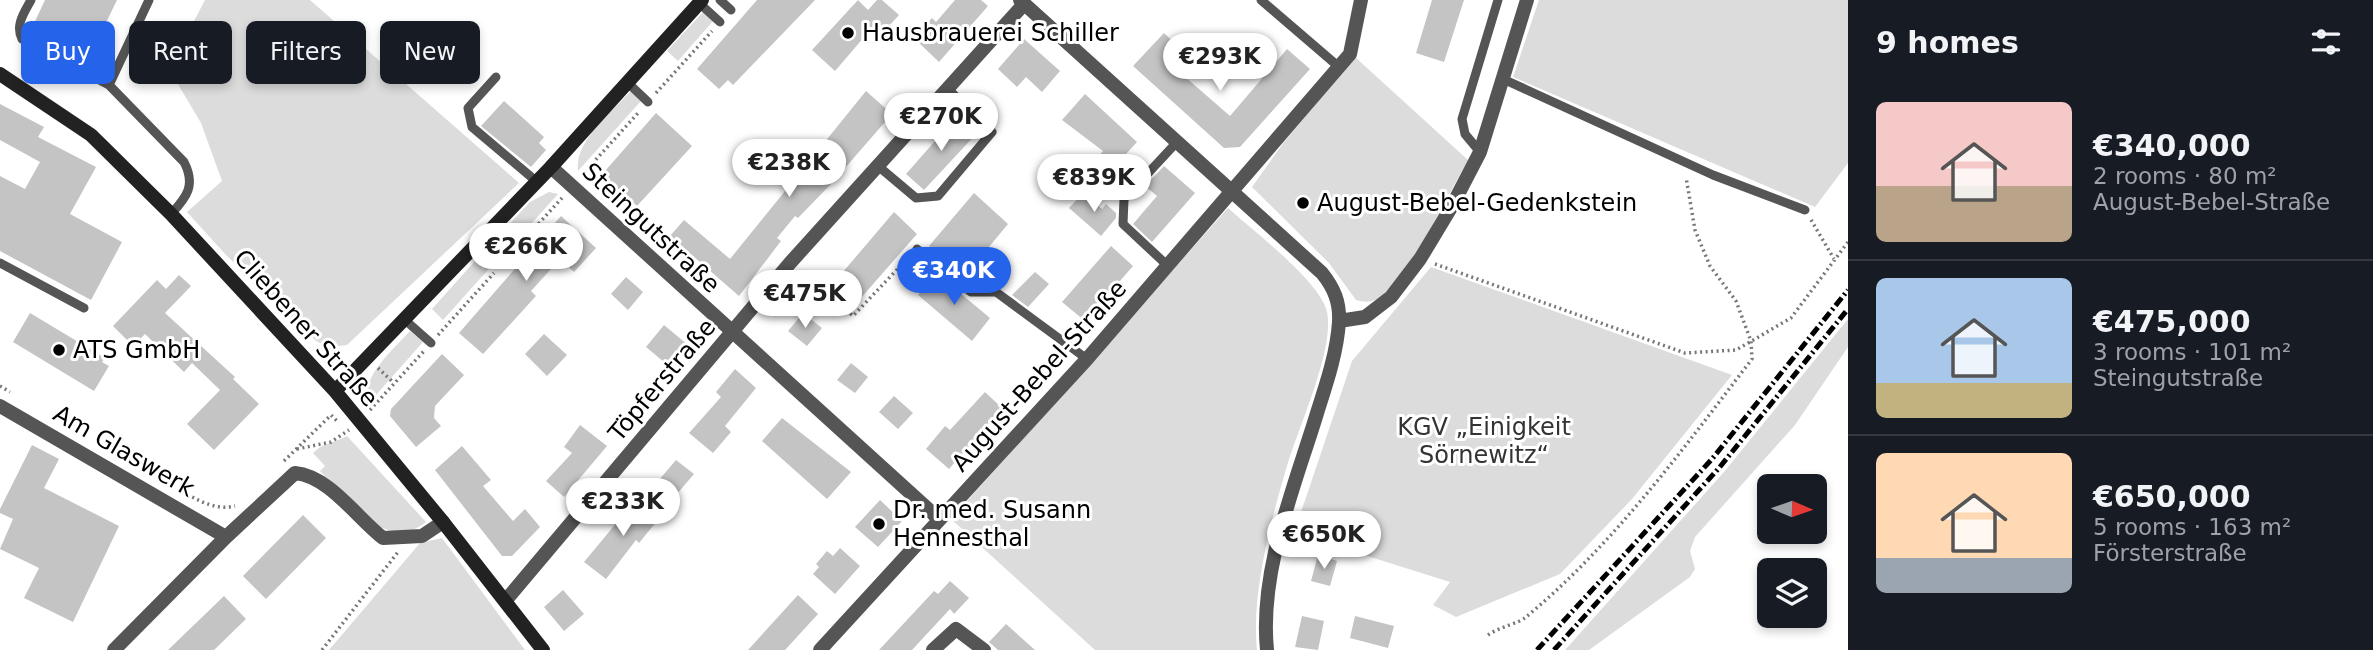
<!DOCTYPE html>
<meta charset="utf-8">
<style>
:root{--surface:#171b24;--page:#242831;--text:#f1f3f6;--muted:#9ea1a6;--line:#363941;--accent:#2563eb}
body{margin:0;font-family:"DejaVu Sans",sans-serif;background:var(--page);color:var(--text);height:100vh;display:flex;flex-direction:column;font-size:26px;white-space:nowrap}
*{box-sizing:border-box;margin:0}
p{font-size:23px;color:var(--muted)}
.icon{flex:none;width:38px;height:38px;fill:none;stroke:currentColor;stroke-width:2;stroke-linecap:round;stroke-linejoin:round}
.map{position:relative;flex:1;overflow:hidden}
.details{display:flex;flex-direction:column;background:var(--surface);width:525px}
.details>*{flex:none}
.guide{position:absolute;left:21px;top:21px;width:665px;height:63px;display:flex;gap:14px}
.needle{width:46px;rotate:92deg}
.buttons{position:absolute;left:1757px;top:474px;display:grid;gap:14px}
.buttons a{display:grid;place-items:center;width:70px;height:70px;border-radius:10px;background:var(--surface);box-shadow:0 4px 10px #0003;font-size:35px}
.price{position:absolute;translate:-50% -60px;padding:0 16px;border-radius:24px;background:#fff;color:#222;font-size:23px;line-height:46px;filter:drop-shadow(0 2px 4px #0008)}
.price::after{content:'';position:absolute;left:50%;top:42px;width:21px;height:16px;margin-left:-10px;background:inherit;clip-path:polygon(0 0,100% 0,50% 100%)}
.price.current{background:var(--accent);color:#fff}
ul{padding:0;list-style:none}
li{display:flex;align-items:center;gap:21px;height:175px;padding:0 28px}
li+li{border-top:2px solid var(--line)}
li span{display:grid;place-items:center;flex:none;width:196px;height:140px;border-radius:10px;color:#555}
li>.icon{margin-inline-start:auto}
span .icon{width:84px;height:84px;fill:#fffc;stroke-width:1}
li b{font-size:30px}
h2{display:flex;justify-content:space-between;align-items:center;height:84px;padding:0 28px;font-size:30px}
.tag{padding:0 24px;border-radius:10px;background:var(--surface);box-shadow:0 4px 10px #0003;font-size:24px;line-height:63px}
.tag.current{background:var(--accent);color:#fff}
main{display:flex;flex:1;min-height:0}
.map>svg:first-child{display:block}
</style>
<main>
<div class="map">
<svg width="1848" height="650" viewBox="0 0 1848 650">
<rect width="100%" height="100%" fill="#fff"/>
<!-- green -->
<path fill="#dcdcdc" d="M205,0H310L519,183L347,345L329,347L316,341L226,255L187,212L222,181L201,123L169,69Z
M1539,0H1848V163L1815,207L1513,77Z
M703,12L713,21L678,61L667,51Z
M1355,57L1468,160C1450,191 1405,284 1377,299C1369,303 1365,302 1356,300L1329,263L1252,187L1284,142Z
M631,91L641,101L578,171C574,141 612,112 631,91Z
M549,192L558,194L512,245L500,234L530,202Z
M1228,208C1252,230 1321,282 1327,312C1335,349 1298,428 1287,466C1271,520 1251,594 1257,650H1095L951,519Z
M483,252L495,262L443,320L432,309Z
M1431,267L1732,375L1632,499L1560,574L1456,617L1433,605L1450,582L1294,533L1352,361Z
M1848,319V347L1795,425L1695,537L1690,551L1695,569L1690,577L1589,650H1565L1724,472Z
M410,331L423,342L367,405C361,376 392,351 410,331Z
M347,436L426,522C385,555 347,498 320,471L325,466L313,453C322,443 335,443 347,436Z
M442,538L525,650H329L420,543Z"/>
<!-- building -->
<path fill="#c4c4c4" d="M45,0H117L87,62L29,34Z
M757,0H815L733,85L728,80L719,89L697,69Z
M858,0L868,10L877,0H882L899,15L879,37L871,29L835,71L812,50Z
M955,0H981L988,6L939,62L917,41L925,33L921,29L932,18L936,22Z
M1432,0H1464L1444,62L1416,53Z
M436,26L460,49L431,81L406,59Z
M1164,33L1188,56L1176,69L1230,116L1287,49L1310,69L1240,147L1224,148L1133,66Z
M1024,39L1060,71L1042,92L1026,77L1017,87L998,69Z
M866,91L892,114L831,184L798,218L795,216L777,238L781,241L739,296L670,236L684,220L730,259Z
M1085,94L1137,142L1114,167L1100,155L1103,151L1062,120Z
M504,101L544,137L539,143L546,150L531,167L481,126Z
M0,104L44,127L38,137L96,167L70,214L122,242L91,300L0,251V176L25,189L40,162L0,140Z
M656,113L692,146L637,206L605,177V171Z
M957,116L977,133L924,190L906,174Z
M1164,166L1195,193L1152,242L1133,224L1157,196L1145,186Z
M974,193L1008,224L964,277L929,246Z
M1083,193L1102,209L1106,204L1116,213V218L1101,236L1069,208Z
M894,212L917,234L853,307L831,286Z
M561,216L596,248L574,272L560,259L531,291L536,296L483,354L459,333Z
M1111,246L1133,266L1085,321L1062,302Z
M1035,272L1049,284L1028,307L1012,295Z
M937,274L990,318L972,341L918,295Z
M179,275L191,286L165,313L235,377L233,379L259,404L214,450L187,424L220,390L192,363L184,372L145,334L133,346L113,326L157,280L166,289Z
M626,277L643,292L628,310L611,294Z
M30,313L105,358L102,362L109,366L94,391L13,342Z
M803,313L822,328L807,346L788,331Z
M664,325L688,345L670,367L646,347Z
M544,334L567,355L547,376L525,354Z
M442,354L464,375L435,406L434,418L441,426L416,447L390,416L391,409Z
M851,363L868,377L855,393L837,380Z
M735,369L756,388L725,426L731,432L713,453L689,433L721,397L716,392Z
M985,392L1002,408L949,469L926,449L945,426L950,430Z
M894,396L913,413L898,429L879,412Z
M782,418L851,472L827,499L762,441Z
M580,425L607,446L564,497L546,481L572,453L564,447Z
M32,445L59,459L44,488L119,526L73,622L24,598L39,568L0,549L13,519L0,513V509Z
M462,446L491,480L483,486L513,521L525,509L540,527L512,556H502L435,470Z
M676,460L694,474L676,495L659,480Z
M638,497L661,516L639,543L636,540L606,579L584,562Z
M880,500L902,521L878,547L855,527Z
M303,515L326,538L266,599L243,576Z
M840,548L860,566L835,594L813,574L819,567L816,564L827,551L833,556Z
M1318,555L1337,561L1330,586L1311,581Z
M950,581L969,598L954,614L950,609L912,650H879L934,591L938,594Z
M563,590L584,614L564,631L544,607Z
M798,595L818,614L785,650H748Z
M224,596L246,619L214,650H168Z
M1302,616L1324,621L1318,650L1295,647Z
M1355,616L1394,626L1388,648L1350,638Z
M1006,624L1035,650H998L989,642Z"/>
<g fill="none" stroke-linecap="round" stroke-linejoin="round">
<!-- path -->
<path stroke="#777" stroke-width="3.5" stroke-dasharray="2 3.5" stroke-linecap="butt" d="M656,93L712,31
M581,176L639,112
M1811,220L1834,259
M520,244L562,198
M1435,264L1685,353L1736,350L1791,318L1848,242
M800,271L853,316L908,258
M438,335L494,273
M378,368L394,383
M0,386L10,392
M370,410L424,351
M297,449L331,442L349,430
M284,461L331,415L339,423
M168,484C189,494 211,512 235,506
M1488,635C1501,626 1518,624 1526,617C1614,544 1683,449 1752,359L1751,341L1736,301L1710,266L1695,230L1686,177
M322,650L398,552"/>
<!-- lane -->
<path stroke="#555" stroke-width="9" d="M31,0C24,13 15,25 22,39L109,85L184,162C196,185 187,197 171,214
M720,0L731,10
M1261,0L1339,67
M699,3L720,22
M496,77L468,108L472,127L536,181
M1503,79L1713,175L1805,210
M627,82L648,102
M109,85L149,0
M1480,152L1465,134L1462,119L1498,0
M878,166L916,198L938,196L992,132L947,88
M490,230L513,252
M480,242L503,263
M917,249L971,292H996L1087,359
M0,263L84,308
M1168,266L1123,224L1124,199L1177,142
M405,320L431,343"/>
<!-- street -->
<path stroke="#555" stroke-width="14" d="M1020,0L1322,273C1334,288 1340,302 1339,322C1337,352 1327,382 1318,410C1295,486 1259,570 1267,650
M551,167L939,519
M1339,321L1365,317L1391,297L1420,259L1452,206L1480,152L1527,0
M0,406L226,537L114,650
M226,537L295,473C329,476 357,518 383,538L422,536L443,522
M506,600L790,263L1024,4
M820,650L1087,359L1350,54L1361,0
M933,650L956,629L984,650"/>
<!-- secondary -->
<path stroke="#222" stroke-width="14" d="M0,74L91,135L171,214L335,391L443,522L543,650
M335,391L551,167L702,0"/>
<!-- rail -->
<path stroke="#000" stroke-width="5" stroke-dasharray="10 3.5 2 3.5" stroke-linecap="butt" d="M1537,650L1712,459L1848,290
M1554,650L1719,468L1848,309"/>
</g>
<!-- markers -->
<g fill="#000" stroke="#fff" stroke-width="2.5">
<circle cx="848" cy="33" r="7"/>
<circle cx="1303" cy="203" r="7"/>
<circle cx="59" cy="350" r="7"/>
<circle cx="879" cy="524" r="7"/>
</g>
<g text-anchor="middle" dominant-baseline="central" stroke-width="6" stroke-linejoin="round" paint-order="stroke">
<!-- poi labels -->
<g font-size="24" fill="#000" stroke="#fff" text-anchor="start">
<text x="862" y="33">Hausbrauerei Schiller</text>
<text x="1317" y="203">August-Bebel-Gedenkstein</text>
<text x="73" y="350">ATS GmbH</text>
<text x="893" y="510">Dr. med. Susann<tspan x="893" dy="28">Hennesthal</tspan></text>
</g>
<!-- street labels -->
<g font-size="24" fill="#000" stroke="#fff">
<text transform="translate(651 228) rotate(43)">Steingutstraße</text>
<text transform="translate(306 328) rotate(48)">Cliebener Straße</text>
<text transform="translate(1039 376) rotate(-48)">August-Bebel-Straße</text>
<text transform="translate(662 380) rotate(-50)">Töpferstraße</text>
<text transform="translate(124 451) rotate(30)">Am Glaswerk</text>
</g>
<!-- park labels -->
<g font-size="24" fill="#333" stroke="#fff">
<text x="1484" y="427">KGV „Einigkeit<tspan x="1484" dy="28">Sörnewitz“</tspan></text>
</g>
</g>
</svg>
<div class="buttons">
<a><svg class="needle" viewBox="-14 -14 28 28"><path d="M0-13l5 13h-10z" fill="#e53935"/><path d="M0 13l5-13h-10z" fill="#9ea1a6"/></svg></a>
<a><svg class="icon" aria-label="layers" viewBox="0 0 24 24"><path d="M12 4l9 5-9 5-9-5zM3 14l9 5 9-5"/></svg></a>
</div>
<b class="price" style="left:1220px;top:93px">€293K</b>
<b class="price" style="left:941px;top:153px">€270K</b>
<b class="price" style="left:789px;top:199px">€238K</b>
<b class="price" style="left:1094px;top:214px">€839K</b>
<b class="price" style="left:526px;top:283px">€266K</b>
<b class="price current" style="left:954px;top:307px">€340K</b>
<b class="price" style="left:805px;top:330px">€475K</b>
<b class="price" style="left:623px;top:538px">€233K</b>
<b class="price" style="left:1324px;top:571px">€650K</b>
<div class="guide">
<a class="tag current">Buy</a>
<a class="tag">Rent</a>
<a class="tag">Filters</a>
<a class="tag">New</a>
</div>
</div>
<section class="details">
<h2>9 homes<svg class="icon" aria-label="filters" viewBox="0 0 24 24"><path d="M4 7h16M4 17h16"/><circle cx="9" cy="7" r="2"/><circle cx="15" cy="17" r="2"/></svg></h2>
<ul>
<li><span style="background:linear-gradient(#f6c9c9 60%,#b9a48a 0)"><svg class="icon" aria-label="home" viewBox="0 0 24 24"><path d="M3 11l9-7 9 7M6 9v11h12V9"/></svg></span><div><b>€340,000</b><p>2 rooms · 80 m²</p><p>August-Bebel-Straße</p></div></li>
<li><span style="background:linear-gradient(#a9c7e8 75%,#c2b280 0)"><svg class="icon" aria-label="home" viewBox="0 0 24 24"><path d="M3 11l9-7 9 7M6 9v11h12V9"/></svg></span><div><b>€475,000</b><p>3 rooms · 101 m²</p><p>Steingutstraße</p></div></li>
<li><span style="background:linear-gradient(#ffd9b3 75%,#9aa5b1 0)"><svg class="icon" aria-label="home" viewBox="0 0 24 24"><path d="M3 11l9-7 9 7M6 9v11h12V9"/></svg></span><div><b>€650,000</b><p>5 rooms · 163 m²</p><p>Försterstraße</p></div></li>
</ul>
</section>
</main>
